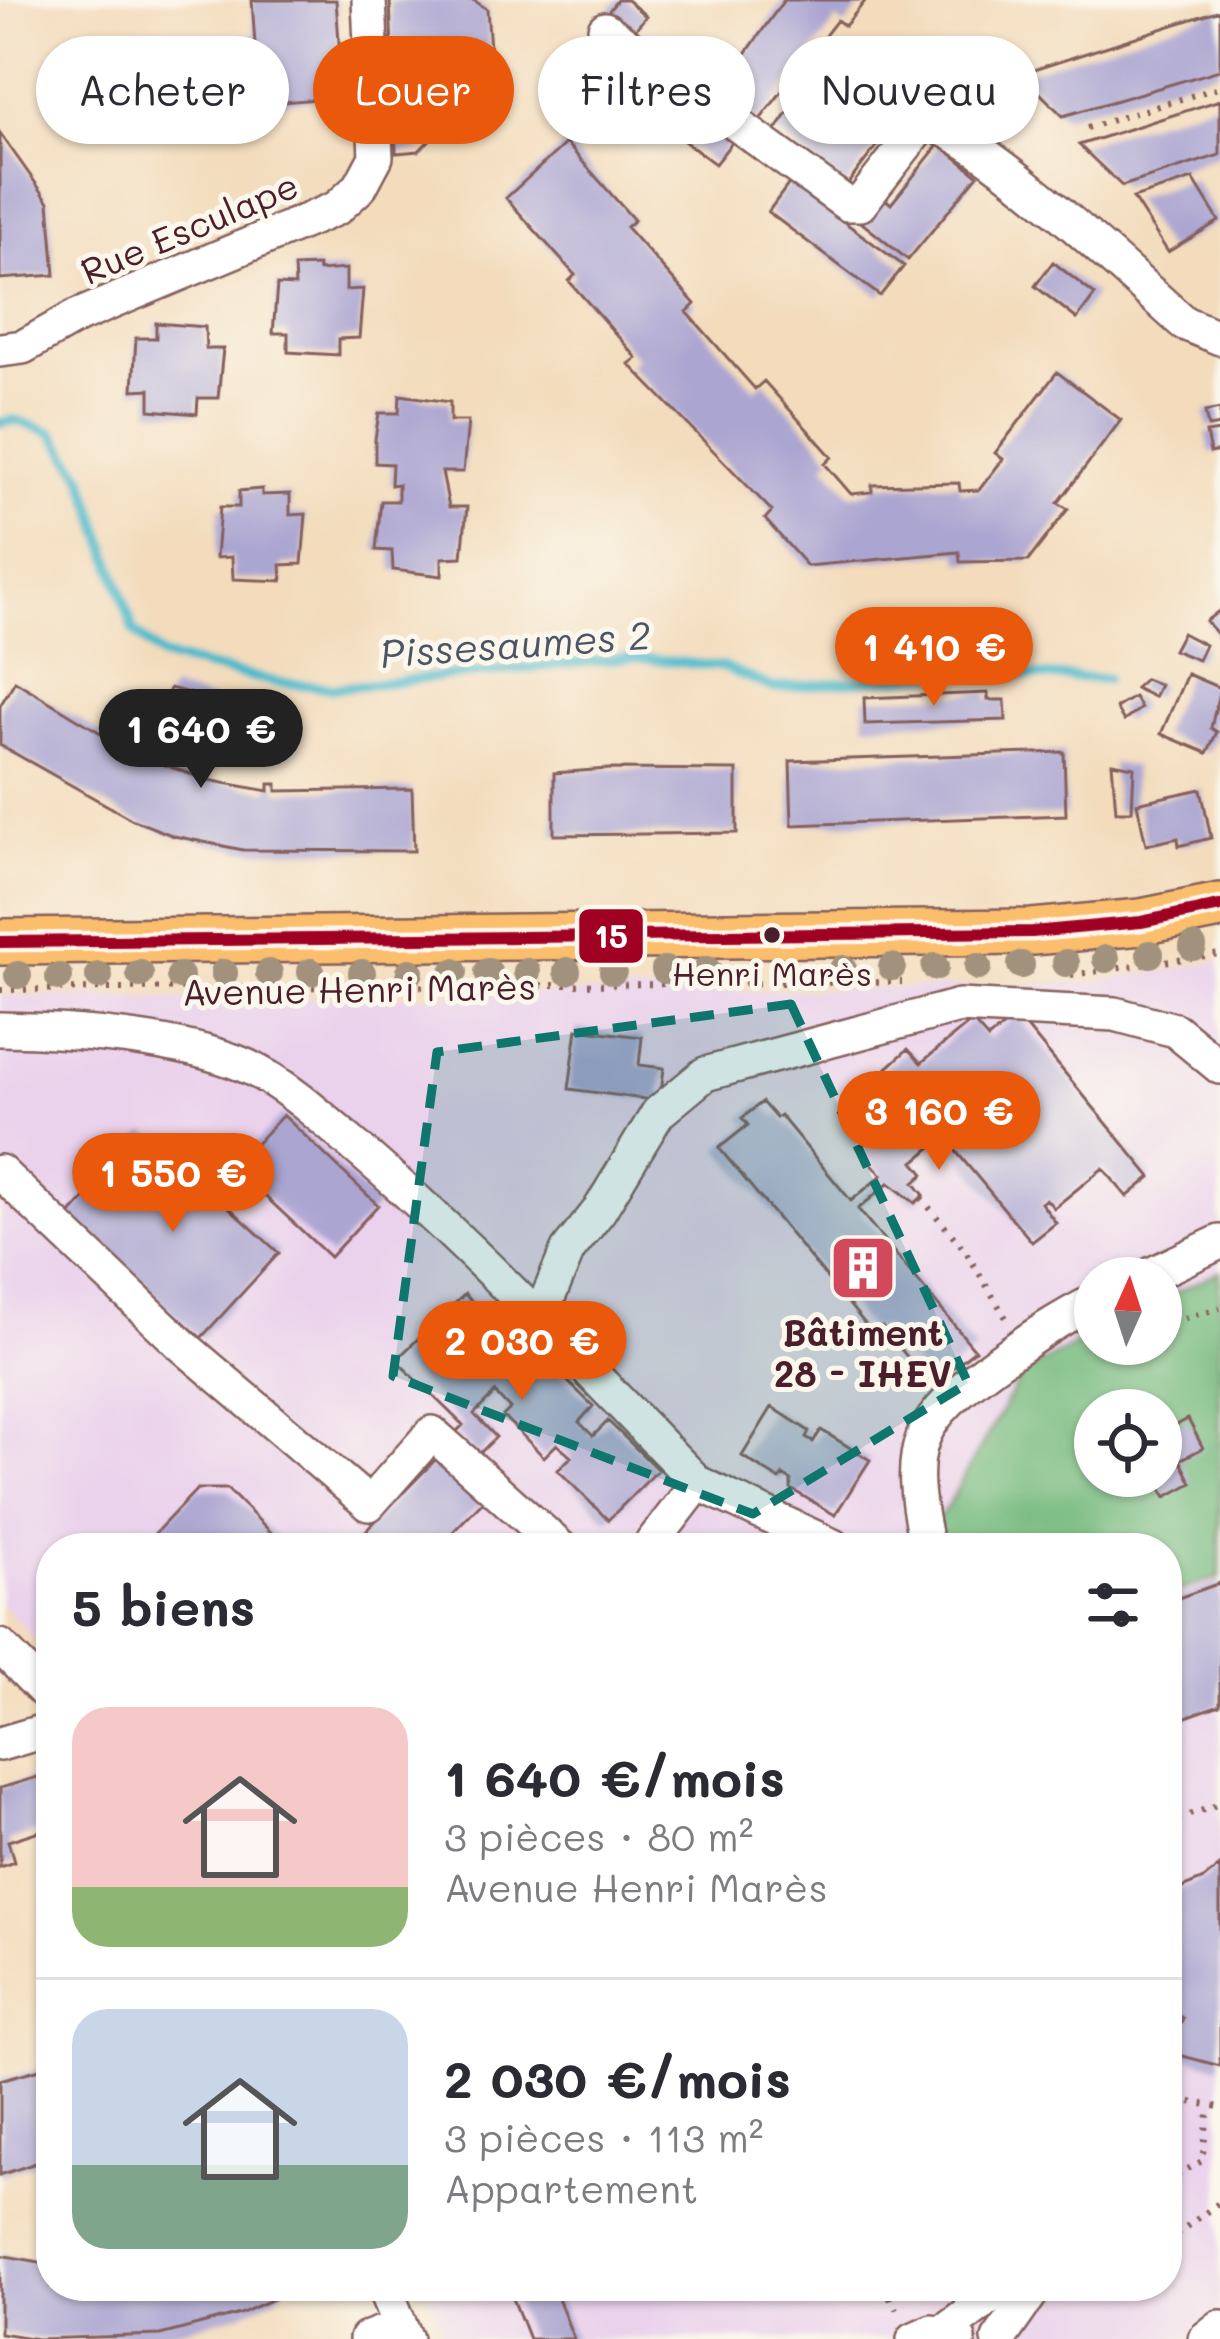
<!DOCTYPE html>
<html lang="fr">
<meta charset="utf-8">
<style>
:root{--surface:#fff;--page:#f7f7f7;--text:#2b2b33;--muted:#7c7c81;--line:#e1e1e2;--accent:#ea580c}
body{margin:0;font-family:Mali,sans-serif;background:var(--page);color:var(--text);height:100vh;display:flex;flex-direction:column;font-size:45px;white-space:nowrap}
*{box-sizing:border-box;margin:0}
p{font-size:39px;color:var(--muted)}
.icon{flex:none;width:66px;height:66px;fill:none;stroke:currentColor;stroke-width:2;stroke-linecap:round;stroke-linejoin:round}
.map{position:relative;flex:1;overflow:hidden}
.sheet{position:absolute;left:36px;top:1533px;width:1146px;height:768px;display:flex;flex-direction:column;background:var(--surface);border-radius:48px;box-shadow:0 3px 9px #0004}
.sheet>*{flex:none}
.hud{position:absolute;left:36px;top:36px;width:1149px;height:108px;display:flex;gap:24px}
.needle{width:78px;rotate:3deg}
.buttons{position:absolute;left:1074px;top:1257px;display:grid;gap:24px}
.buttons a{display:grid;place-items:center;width:108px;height:108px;border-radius:50%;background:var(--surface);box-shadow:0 3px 9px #0004;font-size:60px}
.price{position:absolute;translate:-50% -102px;padding:0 27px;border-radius:42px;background:var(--accent);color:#fff;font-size:39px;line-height:78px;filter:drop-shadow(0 3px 6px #0008)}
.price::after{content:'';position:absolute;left:50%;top:72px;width:36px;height:27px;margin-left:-18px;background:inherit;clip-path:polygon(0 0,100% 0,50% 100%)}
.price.current{background:#222;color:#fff}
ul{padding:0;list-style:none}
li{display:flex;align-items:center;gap:36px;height:300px;padding:0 36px}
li+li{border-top:3px solid var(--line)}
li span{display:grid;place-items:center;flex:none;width:336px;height:240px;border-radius:36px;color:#555}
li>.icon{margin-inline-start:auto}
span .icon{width:144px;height:144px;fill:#fffc;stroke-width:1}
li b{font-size:51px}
h2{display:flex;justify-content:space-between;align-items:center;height:144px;padding:0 36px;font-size:51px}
.tag{padding:0 42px;border-radius:54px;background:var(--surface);box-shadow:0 3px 9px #0004;font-size:42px;line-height:108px}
.tag.current{background:var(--accent);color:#fff}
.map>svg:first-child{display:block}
</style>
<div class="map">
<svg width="1220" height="2339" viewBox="0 0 1220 2339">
<rect width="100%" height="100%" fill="#fbf7ec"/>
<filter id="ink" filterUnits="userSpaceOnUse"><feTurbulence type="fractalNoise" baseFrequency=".00833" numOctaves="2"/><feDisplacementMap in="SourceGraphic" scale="24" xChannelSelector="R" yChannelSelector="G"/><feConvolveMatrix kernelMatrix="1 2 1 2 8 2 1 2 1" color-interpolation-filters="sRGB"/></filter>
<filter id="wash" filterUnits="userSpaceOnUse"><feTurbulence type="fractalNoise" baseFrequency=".004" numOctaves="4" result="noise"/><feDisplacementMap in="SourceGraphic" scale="48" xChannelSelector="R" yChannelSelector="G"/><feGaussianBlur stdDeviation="2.7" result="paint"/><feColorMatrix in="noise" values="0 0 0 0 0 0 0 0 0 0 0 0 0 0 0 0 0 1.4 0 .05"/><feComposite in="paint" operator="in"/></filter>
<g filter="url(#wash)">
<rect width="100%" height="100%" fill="#f3dbbb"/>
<!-- built -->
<path fill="#ead1ec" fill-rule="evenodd" d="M1220,961V2339H446L426,2286H1167V1548H51V1656L0,1603V995L226,999L954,987L1095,982ZM1095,1278H1161V1344H1095ZM1095,1410H1161V1476H1095Z"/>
<!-- forest -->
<path fill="#74ba7e" stroke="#5f6c54" stroke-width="3" fill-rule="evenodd" d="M1220,1271V1578L1167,1595V1548H908L945,1510L1023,1373L1095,1335V1344H1161V1300ZM1095,1410H1161V1476H1095Z"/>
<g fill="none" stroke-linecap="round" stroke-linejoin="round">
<!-- stream -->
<path stroke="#4fbaca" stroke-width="10" d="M0,423L15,420L53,433L83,476L134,631L162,657L275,682L334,688L633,657L722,667L774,688L964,672L1106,679"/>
</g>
<g id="blocks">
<!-- building -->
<path fill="#aba5d1" d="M252,0H336L343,97L259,104Z
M390,0H473L487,9L492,75L419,151L396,153Z
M617,0H627L646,16L631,35L605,16Z
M784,0H866L845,26L837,20L759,121L669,66L675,55L720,90Z
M1220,10V70L1063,116L1021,74Z
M960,56L995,92L985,101L950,64Z
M937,63L948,71L936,106L916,92Z
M831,66L898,118L846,186L775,132L791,109L820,132L837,112L846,118L851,110L818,84Z
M1220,100V155L1122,186L1079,145Z
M695,111L733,141L715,164L677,136Z
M0,133L49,202L55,275L0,279Z
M566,143L634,220L626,227L695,304L687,312L755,389L764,381L832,457L825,464L851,494L872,492V485L959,483L960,491L979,490L1003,459L995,453L1057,372L1121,420L1058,503L1068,509L1028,561L960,562L959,552L807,566L765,519L772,511L629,364L637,358L569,281L575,275L506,198Z
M939,144L978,175L908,260L862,223L883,197L891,204Z
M1193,179L1219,221L1168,252L1133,198Z
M790,182L904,266L880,296L768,212Z
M1053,262L1095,295L1077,319L1035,286Z
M318,266L319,271L346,269V290L363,289L359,338L338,339V355L288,352V333H273L277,285L295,286L294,267Z
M156,323L205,327L206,349H223L218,398H198L197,414L150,410V389L133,390L136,338H156Z
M400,395L450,402V421H468L463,472H442L449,507H467L462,557L442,558V576L393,570L392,551L376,550L381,501H398V484L391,485L392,464L375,463V439L379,413H399Z
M1220,409V425L1208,427L1205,412Z
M1220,431V451L1210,453L1206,433Z
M262,489V495L290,494V515L306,514L302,564L281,565L282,581L233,579L232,557L216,558L220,507H239V491Z
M1220,610V637L1206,621Z
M1182,633L1205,645L1198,660L1173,650Z
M1187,674L1220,688L1211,728L1217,732L1207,753L1161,734Z
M1145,679L1160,685L1154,697L1135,688Z
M15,681L137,755L207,780L269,791V784H277V791L412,789L414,851L243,850L174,836L133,820L0,745V706Z
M170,688L275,716L267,747L161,718Z
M988,693V700H1005L1006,720L865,724L864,698Z
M1134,697L1141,708L1124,721L1116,708Z
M1064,752L1066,815L792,825L790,761Z
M1112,763L1134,767L1132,811H1116Z
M608,769L737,770V833L554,835V773Z
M1201,789L1211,838L1179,846L1178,838L1146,845L1137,803Z
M1017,1015L1151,1177L1127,1197L1103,1168L1054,1208L1046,1199L1041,1203L1056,1223L1032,1242L944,1137L914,1162L924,1174L914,1183L924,1195L915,1203L889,1183L858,1209L975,1350L931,1385L882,1327L871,1331L719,1148L748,1125L742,1118L762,1102L776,1118L780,1115L851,1201L882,1175L858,1148L884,1126L893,1136L903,1127L917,1144L936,1127L887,1068L908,1049L921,1063L972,1021L988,1039Z
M577,1029L642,1037L639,1065L664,1068L660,1101L569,1089Z
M283,1115L378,1205L330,1257L234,1167Z
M146,1132L279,1253L201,1338L68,1217Z
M465,1294L486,1319L493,1311L534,1352L524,1363L540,1378L552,1366L593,1406L579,1422L593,1436L608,1421L658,1470L608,1520L558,1470L571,1457L557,1444L544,1457L503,1416L510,1409L495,1393L474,1414L496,1437L478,1455L455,1433L463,1425L396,1360Z
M772,1407L809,1431L806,1438L813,1442L821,1430L870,1460L835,1515L791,1489V1480L783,1475L780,1480L742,1456Z
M1188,1419L1203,1448L1180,1460L1192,1483L1166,1497L1154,1476H1161V1433Z
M438,1457L483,1501L437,1548H349Z
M197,1489H227L287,1548H141Z
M1220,1583V1705L1183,1718L1167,1732V1602Z
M44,1775L51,1796V1833L41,1836L39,1831L8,1841L14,1862L0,1867V1788Z
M1220,1866V2066L1168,2052L1183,2018L1167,2008V1894L1204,1879Z
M51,2066V2158L0,2175V2080Z
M0,2255L51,2264V2286H286L277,2297L240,2314L160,2335L38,2339L0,2333Z
M508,2286H553L574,2339H529Z"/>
</g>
</g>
<g filter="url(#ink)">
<use href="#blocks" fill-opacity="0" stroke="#85615d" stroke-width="3"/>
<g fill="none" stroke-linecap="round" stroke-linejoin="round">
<!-- minor casing -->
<g stroke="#85615d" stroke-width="38">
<path id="minor" d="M605,29L847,204H860L923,123C972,125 1138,283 1184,323L1220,338
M0,350L23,347L76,317L337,208L360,187L376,157L369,0
M0,1029C70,1030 182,1038 246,1066C284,1083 319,1115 350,1142C416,1198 478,1257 539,1319
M0,1172L182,1345L369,1504L432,1433L561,1548
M1144,1278L1220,1242
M648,1548L698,1483
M837,1548L698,1483L539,1319L568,1250L599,1211L658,1113L705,1074L959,1006L1115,1014L1175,1030L1220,1067
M927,1548C904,1444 915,1421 1000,1360C1031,1338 1060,1318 1095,1301
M0,1646L51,1698
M0,1744L51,1729
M384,2286L406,2339
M943,2332L1004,2286
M366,2339L400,2326
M914,2339L932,2331L959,2339
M999,2339L1036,2286
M1205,2339L1220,2327"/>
</g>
<!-- major casing -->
<g stroke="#85615d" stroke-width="50">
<path id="major" d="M0,942L1032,932L1141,922L1220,906"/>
</g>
<!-- path -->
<path stroke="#85615d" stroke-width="6" stroke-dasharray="3 9" stroke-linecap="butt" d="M1087,128L1220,87
M1071,975L1220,954
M0,990L902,982
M921,1198L965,1250L1006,1318
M1161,1325L1220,1308
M1167,1823L1220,1804
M1167,2098L1220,2107
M1167,2181L1202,2161L1209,2107
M1167,2241L1220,2202
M836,2286H883
M884,2286L896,2309"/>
<!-- minor -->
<use href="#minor" stroke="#fff" stroke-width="33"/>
<!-- major -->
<use href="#major" stroke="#fabe6d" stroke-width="45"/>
<!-- bus-1 casing -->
<g stroke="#fbf7ec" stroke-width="21">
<path id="bus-1" d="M0,942L1032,932L1141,922L1220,906"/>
</g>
<!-- bus-1 -->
<use href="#bus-1" stroke="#a00021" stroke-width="12"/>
</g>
<!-- trees -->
<g fill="#a2927d">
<circle cx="1193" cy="947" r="14"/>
<circle cx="1150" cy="954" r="14"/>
<circle cx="1106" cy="959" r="14"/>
<circle cx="1066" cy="963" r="14"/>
<circle cx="1021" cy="965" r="14"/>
<circle cx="892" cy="967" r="14"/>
<circle cx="935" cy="967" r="14"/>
<circle cx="978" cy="967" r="14"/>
<circle cx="843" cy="969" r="14"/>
<circle cx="665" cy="970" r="14"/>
<circle cx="707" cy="970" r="14"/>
<circle cx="567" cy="971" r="14"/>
<circle cx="613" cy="971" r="14"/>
<circle cx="311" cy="972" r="14"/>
<circle cx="410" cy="972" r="14"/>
<circle cx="454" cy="972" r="14"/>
<circle cx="488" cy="972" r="14"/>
<circle cx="527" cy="972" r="14"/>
<circle cx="224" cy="973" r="14"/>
<circle cx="269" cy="973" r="14"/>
<circle cx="362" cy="973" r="14"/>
<circle cx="140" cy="974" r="14"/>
<circle cx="18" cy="975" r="14"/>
<circle cx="99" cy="976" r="14"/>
<circle cx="180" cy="976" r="14"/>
<circle cx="59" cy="977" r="14"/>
</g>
</g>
<!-- marked area -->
<path fill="#0f766e" fill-opacity="0.2" stroke="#0f766e" stroke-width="9" stroke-dasharray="24 15" stroke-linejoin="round" d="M791,1004L968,1383L753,1514L393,1376L437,1052Z"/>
<!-- icons -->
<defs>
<g id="building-square" transform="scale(3.45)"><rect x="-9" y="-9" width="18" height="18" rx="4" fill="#d1495b" stroke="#fbf7ec"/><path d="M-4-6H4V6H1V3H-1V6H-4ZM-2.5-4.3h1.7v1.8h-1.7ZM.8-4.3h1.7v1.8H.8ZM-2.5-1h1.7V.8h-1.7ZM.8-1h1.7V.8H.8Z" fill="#fff"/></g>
</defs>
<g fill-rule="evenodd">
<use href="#building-square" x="863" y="1268"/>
</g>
<!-- markers -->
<circle fill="#4a1f2b" stroke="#fbf7ec" stroke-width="4.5" cx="772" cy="935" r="10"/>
<g text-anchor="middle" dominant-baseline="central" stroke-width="10" stroke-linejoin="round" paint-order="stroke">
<!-- bus labels -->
<g font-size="33" fill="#4a1f2b" stroke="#fbf7ec">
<text x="772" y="972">Henri Marès</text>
</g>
<!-- street labels -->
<g font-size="36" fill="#4a1f2b" stroke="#fbf7ec">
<text transform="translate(189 227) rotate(-23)">Rue Esculape</text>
<text transform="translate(359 988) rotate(-1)">Avenue Henri Marès</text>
</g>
<!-- poi labels -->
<g font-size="36" font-weight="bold" fill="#4a1f2b" stroke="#fbf7ec">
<text x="863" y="1331">Bâtiment<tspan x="863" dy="41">28 - IHEV</tspan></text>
</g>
<!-- water labels -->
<g font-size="39" font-style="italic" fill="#4c5563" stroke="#fbf7ec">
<text transform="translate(515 643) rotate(-4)">Pissesaumes 2</text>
</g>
</g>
<rect stroke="#fbf7ec" stroke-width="4.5" x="577" y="907" width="68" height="58" rx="12" fill="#a00021"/>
<g font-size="33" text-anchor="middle" font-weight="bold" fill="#fff">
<text x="611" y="948">15</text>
</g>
</svg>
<div class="buttons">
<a><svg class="needle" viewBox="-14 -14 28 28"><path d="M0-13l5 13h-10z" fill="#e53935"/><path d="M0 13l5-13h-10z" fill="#7c7c81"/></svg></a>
<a><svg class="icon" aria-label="locate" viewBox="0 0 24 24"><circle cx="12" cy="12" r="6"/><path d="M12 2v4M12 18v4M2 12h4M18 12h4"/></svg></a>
</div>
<b class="price" style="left:934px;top:709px">1 410 €</b>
<b class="price current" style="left:201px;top:791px">1 640 €</b>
<b class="price" style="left:939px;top:1173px">3 160 €</b>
<b class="price" style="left:173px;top:1235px">1 550 €</b>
<b class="price" style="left:522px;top:1403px">2 030 €</b>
<div class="hud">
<a class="tag">Acheter</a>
<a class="tag current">Louer</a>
<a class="tag">Filtres</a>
<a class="tag">Nouveau</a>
</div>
<section class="sheet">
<h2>5 biens<svg class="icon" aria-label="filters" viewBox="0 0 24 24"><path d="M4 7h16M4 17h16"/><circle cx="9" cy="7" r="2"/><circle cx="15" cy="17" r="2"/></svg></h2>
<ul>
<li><span style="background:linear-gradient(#f6c9c9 75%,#8fb573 0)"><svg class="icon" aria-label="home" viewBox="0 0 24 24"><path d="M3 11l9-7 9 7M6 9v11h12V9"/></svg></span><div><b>1 640 €/mois</b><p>3 pièces · 80 m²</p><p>Avenue Henri Marès</p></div></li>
<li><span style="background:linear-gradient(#c9d6e8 65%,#7fa58c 0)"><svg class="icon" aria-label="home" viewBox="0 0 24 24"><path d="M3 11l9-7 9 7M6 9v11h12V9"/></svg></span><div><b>2 030 €/mois</b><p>3 pièces · 113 m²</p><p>Appartement</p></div></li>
</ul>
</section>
</div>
